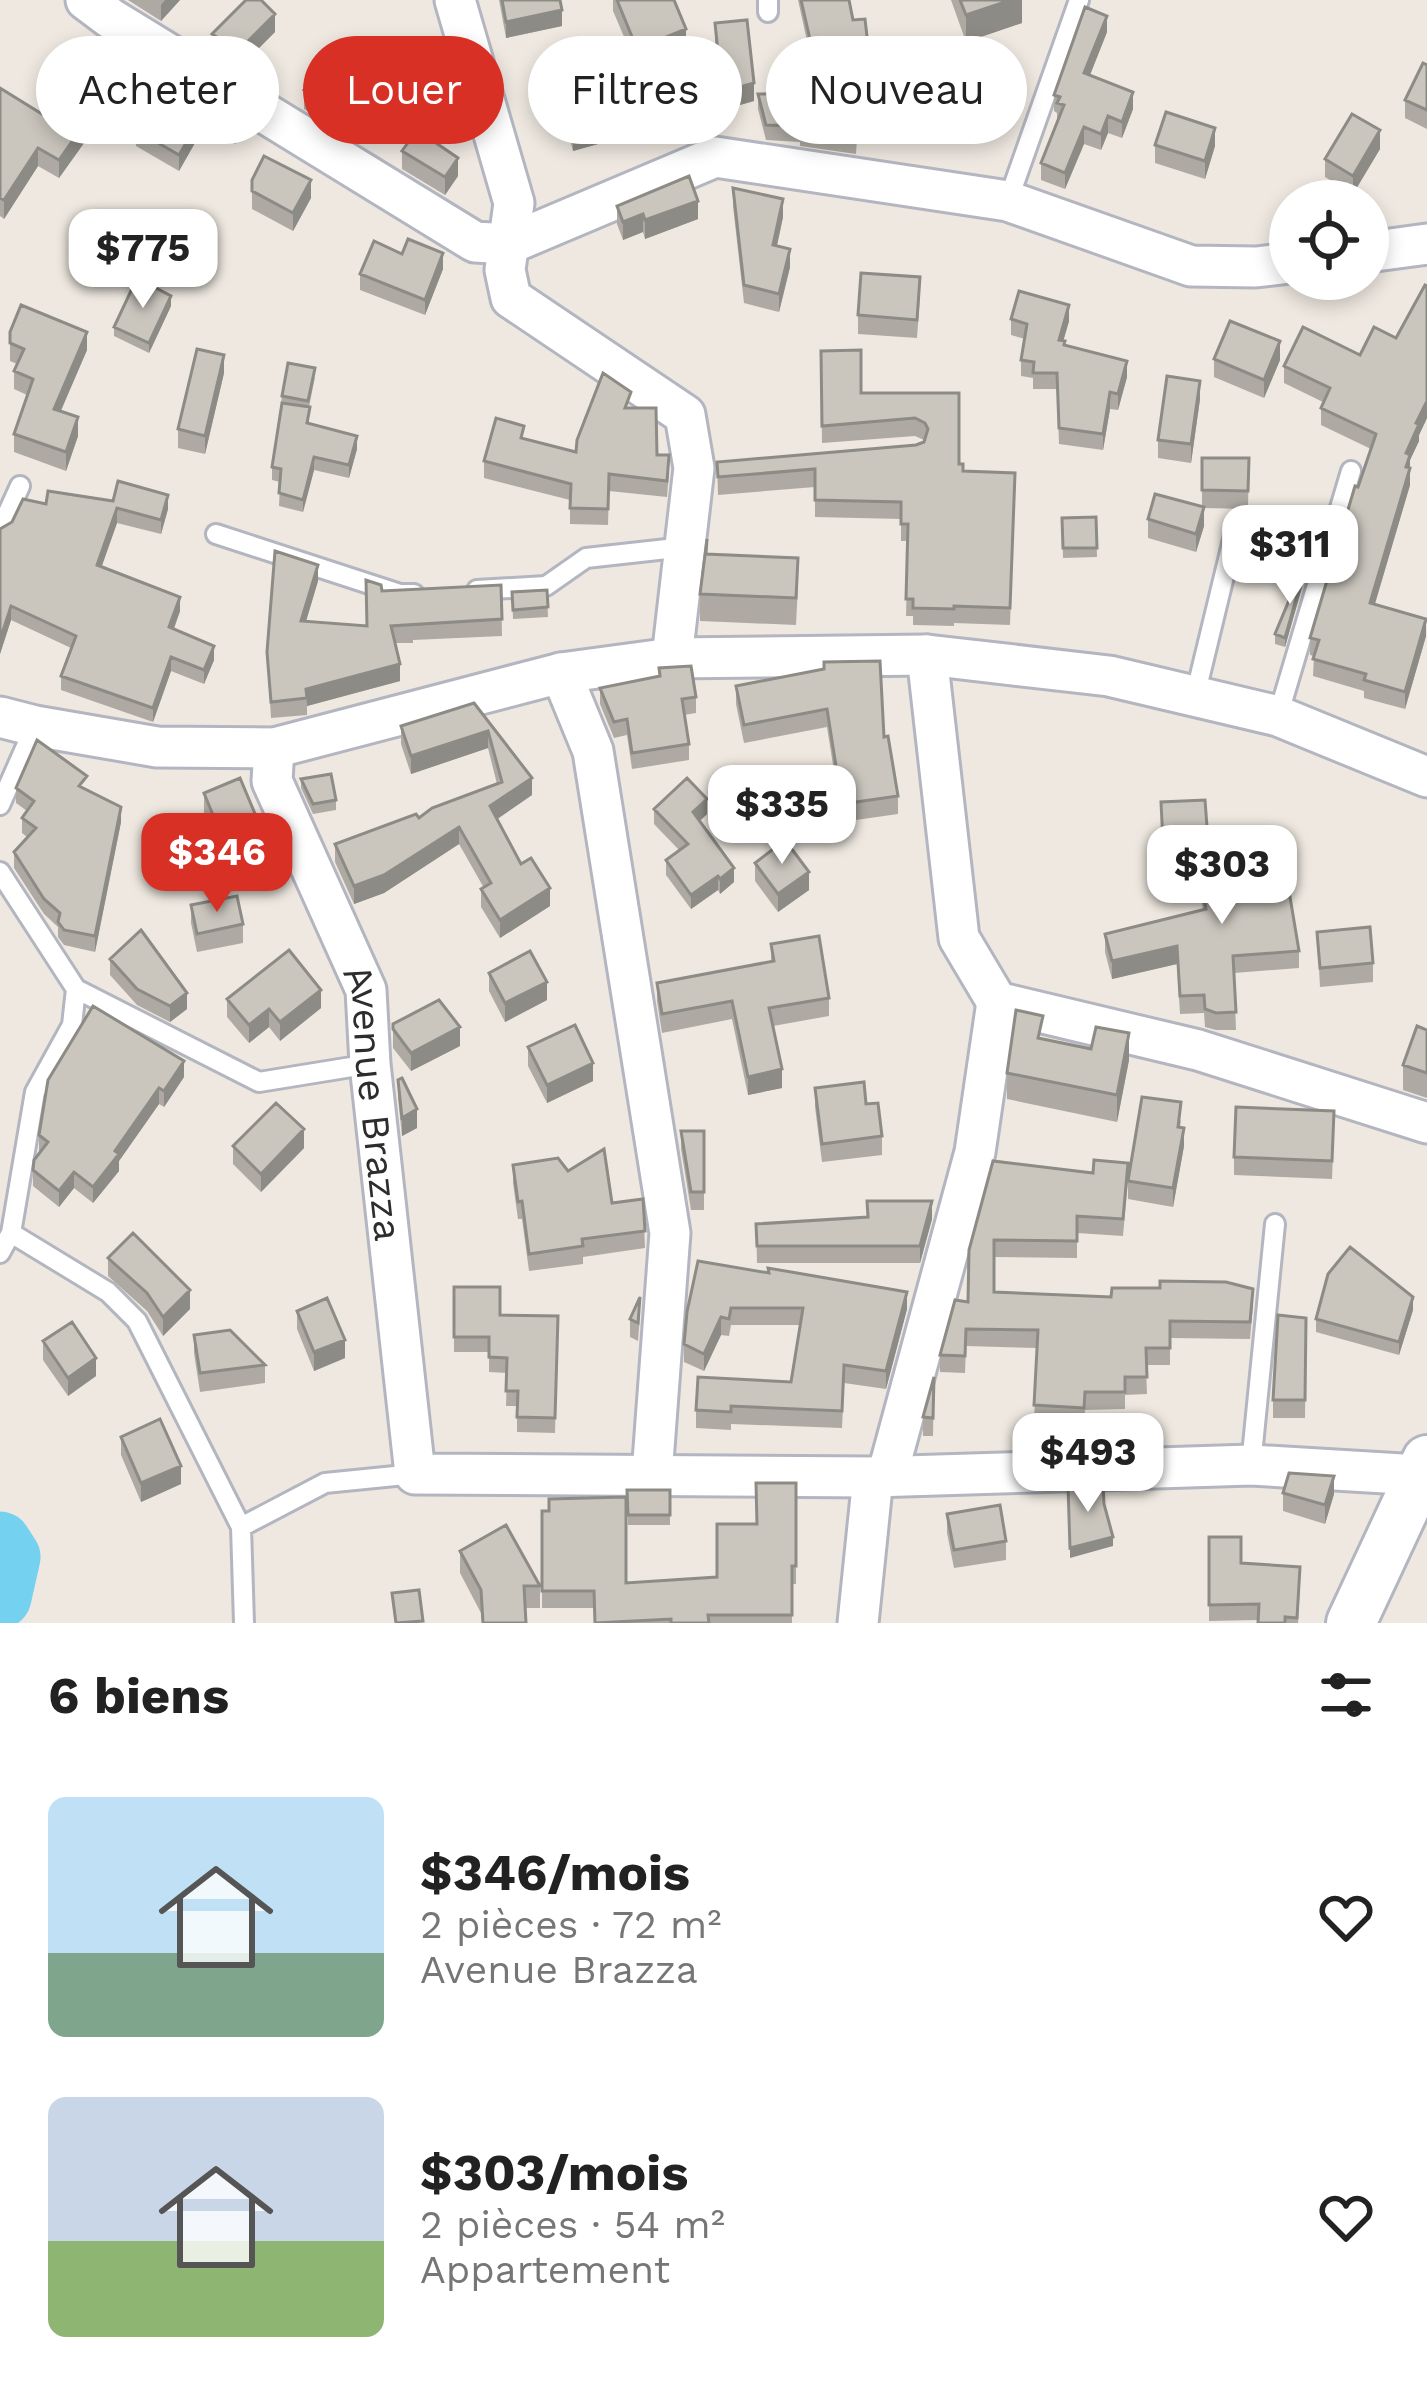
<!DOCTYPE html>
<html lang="fr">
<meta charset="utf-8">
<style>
:root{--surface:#fff;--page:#f2f2f2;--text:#222;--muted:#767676;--accent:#d93025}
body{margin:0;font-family:"Work Sans",sans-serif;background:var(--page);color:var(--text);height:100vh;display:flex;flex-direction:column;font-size:45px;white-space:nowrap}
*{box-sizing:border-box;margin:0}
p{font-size:39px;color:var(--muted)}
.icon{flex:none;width:66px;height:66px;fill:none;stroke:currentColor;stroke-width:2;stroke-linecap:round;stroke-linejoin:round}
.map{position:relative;height:1623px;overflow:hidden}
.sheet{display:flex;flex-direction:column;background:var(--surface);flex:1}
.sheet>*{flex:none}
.guide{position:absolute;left:36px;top:36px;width:1356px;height:108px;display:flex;gap:24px}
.controls{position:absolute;left:1269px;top:180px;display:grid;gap:24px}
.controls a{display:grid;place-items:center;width:120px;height:120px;border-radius:50%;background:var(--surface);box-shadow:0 6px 18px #0003;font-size:60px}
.price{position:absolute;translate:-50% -102px;padding:0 27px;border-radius:24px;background:#fff;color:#222;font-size:39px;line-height:78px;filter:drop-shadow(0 3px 6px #0008)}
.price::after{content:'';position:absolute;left:50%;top:72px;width:36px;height:27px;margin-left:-18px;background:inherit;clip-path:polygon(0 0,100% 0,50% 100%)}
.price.selected{background:var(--accent);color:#fff}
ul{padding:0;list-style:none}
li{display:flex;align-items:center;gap:36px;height:300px;padding:0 48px}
li span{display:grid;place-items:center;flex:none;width:336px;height:240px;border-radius:18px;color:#555}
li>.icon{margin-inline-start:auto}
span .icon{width:144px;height:144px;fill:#fffc;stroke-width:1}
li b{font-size:51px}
h2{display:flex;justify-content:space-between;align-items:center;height:144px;padding:0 48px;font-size:51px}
.tag{padding:0 42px;border-radius:54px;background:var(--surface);box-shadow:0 6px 18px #0003;font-size:42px;line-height:108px}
.tag.selected{background:var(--accent);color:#fff}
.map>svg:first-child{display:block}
</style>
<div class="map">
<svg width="1427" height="1623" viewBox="0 0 1427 1623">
<rect width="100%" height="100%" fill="#eee8e0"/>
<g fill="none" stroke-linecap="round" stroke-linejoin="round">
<!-- river -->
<path stroke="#74d1ef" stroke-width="63" d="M0,1543L9,1557L0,1597"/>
<!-- service casing -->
<g stroke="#b3b6c0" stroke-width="24">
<path id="service" d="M768,0V12
M1008,201L1079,0
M0,530L20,486
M216,534L400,594H414
M477,590L546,586L586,558L685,547
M1195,696L1234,535
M1278,716L1351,471
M0,805L35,726
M0,872L76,989L72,1025L35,1092L11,1233L0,1253
M76,989L259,1082L370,1064
M11,1233L108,1292L137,1321L241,1527L244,1623
M1251,1465L1275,1224
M241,1527L325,1483L415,1474"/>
</g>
<!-- minor casing -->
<g stroke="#b3b6c0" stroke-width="45">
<g id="minor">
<path d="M86,0L110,18L475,242L509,244L715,157L1008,201L1191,266L1256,267L1290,263"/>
<path d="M455,0L514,203L505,270L511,298L685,415L694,468L672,658"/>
<path d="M1368,252L1427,244"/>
<path d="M927,655L959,938L997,1002L1198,1050L1427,1123"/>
<path d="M561,673L593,751L670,1233L652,1475"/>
<path d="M0,717L35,726L157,747L274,748L561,673L672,658L927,655L1109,676L1278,716L1427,777"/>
<path id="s1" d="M274,748L272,781L366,990L370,1064L415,1474L873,1477L1251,1465L1419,1475L1427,1478"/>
<path d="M887,1476L975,1152L997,1002"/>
<path d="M858,1623L873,1477"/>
</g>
</g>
<!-- tertiary casing -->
<g stroke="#b3b6c0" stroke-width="54">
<path id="tertiary" d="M1351,1623L1427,1460"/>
</g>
<!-- service -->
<use href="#service" stroke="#fff" stroke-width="18"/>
<!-- minor -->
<use href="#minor" stroke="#fff" stroke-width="39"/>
<!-- tertiary -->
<use href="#tertiary" stroke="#fff" stroke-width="48"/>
</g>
<!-- wall -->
<path fill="#aeaaa3" d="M128,0H180L161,21Z
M499,0H560L562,26L506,38Z
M613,0H674L686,47L637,67L613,11Z
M798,0H849L853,20L871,72L874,88L869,138H857L856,154L800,146V142L766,140L758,109V94L808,93L811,59Z
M951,0H1022V23L966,42Z
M715,23L754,101L722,110L715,42Z
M275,32L253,54V63L244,72L212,53V34Z
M1107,32L1090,75L1133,109L1122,138L1108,133L1101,150L1084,144L1065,189L1041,180V163L1057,120V113L1054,111V95Z
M1427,65V129L1405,118V100Z
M177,71L245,129L235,144L208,120L179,171L136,146V130Z
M0,88L42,114L89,136L59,178L38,166L4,219L0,216Z
M304,90L370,99L340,131L304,109Z
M564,98L623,137L573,151L564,117Z
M1155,145L1215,146L1205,179L1155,163Z
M1380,149L1353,194L1325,177V159Z
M402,151L458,176L445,195L402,169Z
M252,180L311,198L293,231L252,209Z
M733,188L783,217L777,246L790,267L779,312L744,303L733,206Z
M617,206L698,219L645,239L643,232L623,240L617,224Z
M402,254L443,269L425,315L360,290V274Z
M1427,286V418L1419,435V441L1410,460V485L1375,604L1426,636L1405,709L1364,698V691L1313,676L1314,656L1310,655V638L1371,449L1321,425V408L1323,402L1284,383V366L1360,355L1396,338Z
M920,295L917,338L858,334V315Z
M171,306L149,353L114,336V327Z
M1011,319L1069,321L1063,341L1065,346L1127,377L1118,410L1110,409L1103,450L1059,444L1057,389H1033V378L1021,376V360L1025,339L1011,335Z
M10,332L87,350L60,411L78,436L66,471L14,452V434L27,395L14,389V371L17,364L10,361Z
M821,351L861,393H959V464L963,471L1015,490L1010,625L954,623V626L913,625V616H906L908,541H901V519L815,517V487L718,495L717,462L916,445L924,442V440L915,436L822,443Z
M1214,359L1280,360L1264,398L1214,377Z
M224,373L205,454L178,448V429Z
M315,377L309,407V423L357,449L349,478L314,470L303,512L279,506L280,482L272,480V467L282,396Z
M1200,399L1191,463L1158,458V440Z
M631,408L657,455L669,472L667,497L609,491L608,525L570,524V500L484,478V461L524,439L576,452Z
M1202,458H1249L1248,509L1204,508V526L1196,552L1148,538V519L1202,507Z
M46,504L168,509L161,534L117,523L101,567L180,611L174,629L214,660L204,684L171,671L153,722L61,690V676L71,648L11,620L0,654V529Z
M1096,517L1097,557L1063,558L1062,518Z
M707,554L798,585L796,625L700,621V594Z
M1310,559L1285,647L1275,644V634Z
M318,581L306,621L366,626L382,591L501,585L502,636L413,640V643H395L400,681L307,706V715L271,718L267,652Z
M547,590L548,617L513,619L512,592Z
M659,668L696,697V713L684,715L689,744V760L632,769L627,735L614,738L600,704V688L659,676Z
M824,669L884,737L898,796V814L842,822L827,727L744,743L736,704V686Z
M474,703L532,795L497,819L521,864L550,906L500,938L481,907V889L484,888L459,844L384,893L354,904L335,862V844L419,818L497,784L488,748L411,774L401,744V726Z
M301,779L336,800V810L313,814L301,788Z
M16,788L87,790L121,822L95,952L64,945L58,937V927L44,914L14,868V852L27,837L22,833V818L27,811L16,803Z
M204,793L258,840L222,855L204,812Z
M1161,802L1208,840V858L1163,861Z
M654,809L707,814L700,821L734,882L720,894L718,890L691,909L666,875V860L679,850L654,824Z
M755,863L809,890L778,912L755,881Z
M1199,864L1299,951V968L1234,973L1236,1030H1216L1205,1027L1204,1013L1180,1014L1177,964L1112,979L1105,952V934L1203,910L1199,882Z
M191,905L243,924V943L197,952L191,923Z
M1317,932L1373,963V982L1320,987Z
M771,944L829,998V1016L773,1026L782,1088L748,1095L732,1019L662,1033L657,1001V983L771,962Z
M110,959L187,1009L170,1022L137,1005L110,975Z
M489,973L547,1000L505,1022L489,991Z
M227,999L321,1008L280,1041L269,1027L249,1043L227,1017Z
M393,1024L460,1046L411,1071L393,1048Z
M1427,1030V1098L1403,1090V1065Z
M1043,1039L1129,1060L1117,1122L1007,1099V1073Z
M528,1047L593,1081L547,1103L528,1066Z
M184,1077L164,1107L159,1104L119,1161V1171L93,1203L74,1188L59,1207L33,1186V1170L40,1152L39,1151V1135Z
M398,1080L417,1128L402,1136L398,1098Z
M815,1088L866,1104L882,1136V1155L822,1162L815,1107Z
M1181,1120L1180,1127L1184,1146L1173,1207L1128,1199V1181Z
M1334,1129L1332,1179L1234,1175V1157Z
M681,1131H704V1210H691L681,1149Z
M233,1146L304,1148L261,1192L233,1164Z
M513,1165L568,1171L612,1203L643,1199L645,1248L583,1257V1264L529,1271L522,1219H518L513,1183Z
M1128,1180L1123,1236L1077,1233V1258L994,1257V1292L1253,1306L1250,1339L1170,1338V1365H1146L1147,1394L1125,1395V1409L1085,1410L1084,1425L1034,1423L1037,1348L966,1346L965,1373L940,1372V1355L968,1302L969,1250Z
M867,1217L932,1219L920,1263H757L756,1224Z
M108,1258L190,1309L163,1336L147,1311L108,1276Z
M698,1261L907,1309L886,1389L844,1383L842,1428L731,1424V1430L696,1428V1410L791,1382L800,1325H731L729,1336L721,1335L704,1371L684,1362V1344Z
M454,1287L500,1315L558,1316L555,1433L517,1432V1406H506L507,1373L489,1372V1352H454Z
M1413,1310L1399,1355L1316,1332V1319Z
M297,1311L345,1358L314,1371L297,1329Z
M640,1315L638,1341L630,1337V1319Z
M1306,1318L1305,1418H1273V1400Z
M194,1335L265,1365V1383L200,1392L194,1353Z
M43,1341L96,1376L68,1396L43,1360Z
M934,1377L933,1436H923V1417Z
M121,1437L181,1484L141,1502L121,1455Z
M796,1483V1584H792V1623H594V1608H542V1511L626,1583L717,1577L757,1524Z
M627,1490H670V1525H628Z
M1283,1493L1334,1494L1325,1524L1283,1511Z
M947,1514L1006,1541V1560L954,1568L947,1533Z
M1209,1537L1241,1563L1300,1583L1298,1623H1258V1620L1209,1621Z
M460,1551L540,1586V1608H525L526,1623H482L481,1613L460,1573Z"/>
<!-- shaded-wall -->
<path fill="#8d8b85" d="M165,0H180L161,21V5Z
M1011,0H1022V23L966,42V15Z
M562,10V26L506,38V22Z
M275,14V32L253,54V63L244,72V54L249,40Z
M1107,16V32L1084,90V73Z
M686,29V47L637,67V49Z
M370,81V99L340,131V112Z
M754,83V101L722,110V92Z
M1133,92V109L1122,138V122Z
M208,105V120L179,171V155Z
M245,113V129L235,144V128Z
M1108,116V133L1101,150V134Z
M89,117V136L59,178V160Z
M623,119V137L573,151V133Z
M1084,127V144L1065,189V173Z
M1215,128V146L1205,179V161Z
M1380,130V149L1353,194V176Z
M38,148V166L4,219V200Z
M458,158V176L445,195V177Z
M311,180V198L293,231V213Z
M783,199V217L773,263V245Z
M698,201V219L645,239V220Z
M643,214V232L623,240V222Z
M790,249V267L779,312V294Z
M443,253V269L425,315V300Z
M171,296V306L149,353V343Z
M1069,305V321L1059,356V340Z
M87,332V350L54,427V409Z
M1280,341V360L1264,398V380Z
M224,355V373L205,454V436Z
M1127,361V377L1118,410V394Z
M1200,381V399L1191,463V444Z
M1110,392V409L1103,450V434Z
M1427,401V418L1419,435V441L1410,460V485L1370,620V603L1406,453L1416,423Z
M78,417V436L66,471V452Z
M357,436V449L349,478V465Z
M314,457V470L303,512V500Z
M168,495V509L161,534V520Z
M1204,507V526L1196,552V534Z
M117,508V523L97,580V565Z
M1310,550V559L1285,647V638Z
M318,565V581L301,638V621Z
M180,597V611L169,641V627Z
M11,606V620L0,654V640Z
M1426,619V636L1405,709V692Z
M214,646V660L204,684V670Z
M171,657V671L153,722V708Z
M400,664V681L307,706L306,689Z
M488,731V748L411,774V756Z
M532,778V795L490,824V806Z
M707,799V814L693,827V812Z
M121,807V822L95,952V936Z
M258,821V840L222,855V837Z
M459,827V844L384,893L354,904V886Z
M734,868V882L720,894V879Z
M809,872V890L778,912V894Z
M718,876V890L691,909V895Z
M550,888V906L500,938V920Z
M1177,946V964L1112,979V961Z
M547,982V1000L505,1022V1003Z
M321,990V1008L280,1041V1022Z
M187,993V1009L170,1022V1006Z
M269,1009V1027L249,1043V1025Z
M460,1027V1046L411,1071V1053Z
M1129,1033V1060L1117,1122V1095Z
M184,1061V1077L164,1107V1091Z
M593,1063V1081L547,1103V1085Z
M782,1069V1088L748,1095V1077Z
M159,1088V1104L119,1161V1171L93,1203V1187L115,1151Z
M417,1109V1128L402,1136V1118Z
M1184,1128V1146L1173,1207V1188Z
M304,1129V1148L261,1192V1174Z
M74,1172V1188L59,1207V1191Z
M932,1201V1219L920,1263V1246Z
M190,1290V1309L163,1336V1317Z
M907,1292V1309L886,1389V1371Z
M1413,1297V1310L1399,1355V1342Z
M721,1317V1335L704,1371V1354Z
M345,1340V1358L314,1371V1352Z
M96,1358V1376L68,1396V1378Z
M181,1466V1484L141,1502V1483Z
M1334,1476V1494L1325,1524V1505Z
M1113,1537V1546L1070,1558V1548Z"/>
<!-- building -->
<path fill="#cac6be" stroke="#8d8b85" stroke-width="3" d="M246,0H261L275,14L249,40L253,45L244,54L212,34Z
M502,0H560L562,10L506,22Z
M617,0H674L686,29L637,49Z
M801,0H849L853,20L865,19L871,72L874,73L869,123H857L856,138L800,130L801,126L766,125L758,94L808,93L812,48Z
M960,0H1011L966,15Z
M1085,7L1107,16L1084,73L1133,92L1122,122L1108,116L1101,134L1084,127L1065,173L1041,163L1064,105L1057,103L1060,97L1054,95Z
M747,20L754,83L722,92L715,23Z
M340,53L370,81L340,112L304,90Z
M1423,63L1427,65V110L1405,100Z
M177,71L245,113L235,128L208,105L179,155L136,130L156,96Z
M615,85L623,119L573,133L564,98Z
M0,88L42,114L57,99L89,117L59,160L38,148L4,200L0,198Z
M1166,112L1215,128L1205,161L1155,145Z
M1352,114L1380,130L1353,176L1325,159Z
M417,130L458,158L445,177L402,151Z
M264,156L311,180L293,213L252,191V180Z
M689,176L698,201L645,220L643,214L623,222L617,206Z
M733,188L783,199L773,245L790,249L779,294L744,285Z
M408,239L443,253L425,300L360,274L374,241L402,254Z
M861,273L920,277L917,320L858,315Z
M137,278L171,296L149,343L114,327Z
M1425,285L1427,286V401L1416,423L1419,424L1406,453L1410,455L1406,467L1410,468L1370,603L1426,619L1405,692L1364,680L1366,674L1313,659L1319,640L1310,638L1355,486L1358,487L1376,434L1321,408L1330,388L1284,366L1303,327L1360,355L1374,327L1396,338Z
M1019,291L1069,305L1059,340L1065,341L1064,345L1127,361L1118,394L1110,392L1103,434L1059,428L1057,373H1033L1034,362L1021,360L1027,324L1011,319Z
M21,305L87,332L54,409L78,417L66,452L14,434L33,379L14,371L24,349L10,343V332Z
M1230,321L1280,341L1264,380L1214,359Z
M197,349L224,355L205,436L178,429Z
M861,350V393H959V464H963V471L1015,473L1010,608L954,606V609L913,608V599H906L908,524H901V502L815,500V469L718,477L717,462L916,445L924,442L928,429L925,423L915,418L822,426L821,351Z
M288,363L315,368L308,401L282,396Z
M603,373L631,392L625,408H656L657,455H669L667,481L609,474L608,509L570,508L571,484L484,461L496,418L524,426L521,438L576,452L577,440Z
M1167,376L1200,381L1191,444L1158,440Z
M282,403L310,407L307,423L357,436L349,465L314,457L303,500L279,493L281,469L272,467Z
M1202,458H1249L1248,491L1202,490Z
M118,481L168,495L161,520L117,508L97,565L180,597L169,627L214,646L204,670L171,657L153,708L61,676L76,636L11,606L0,640V529L12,522L23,499L46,504L48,491L113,501Z
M1155,494L1204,507L1196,534L1148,519Z
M1096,517L1097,548H1063L1062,518Z
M707,539L706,554L798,558L796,598L700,594Z
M1310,550L1285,638L1275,634Z
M275,551L318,565L301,621L367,626L366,580L381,585L382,591L501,585L502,619L391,626L400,664L306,689L307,698L271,702L267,652Z
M547,590L548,607L513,610L512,592Z
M880,661L884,737L888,736L898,796L842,804L827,709L744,725L736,686L824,669V662Z
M691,666L696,697L682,699L689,744L632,753L627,719L614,722L600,688L660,676L659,668Z
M474,703L532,778L490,806L521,864L531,858L550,888L500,920L481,889L491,883L459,827L384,875L354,886L335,844L416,814L419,818L432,808L502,782L488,731L411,756L401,726Z
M37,740L87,776L79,786L121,807L95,936L64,930L58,922L60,913L44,899L14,852L36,828L22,818L34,801L16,788Z
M331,774L336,800L313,804L301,779Z
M240,778L258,821L222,837L204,793Z
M687,778L707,799L693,812L734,868L720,879L718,876L691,895L666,860L688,844L654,809Z
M1205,800L1208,840L1163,842L1161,802Z
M785,840L809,872L778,894L755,863Z
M1282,849L1299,951L1233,956L1236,1012L1216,1013L1205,1009L1204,995L1180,996L1177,946L1112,961L1105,934L1206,909L1199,864Z
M237,896L243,924L197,934L191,905Z
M1370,927L1373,963L1320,968L1317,932Z
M141,930L187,993L170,1006L137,989L110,959Z
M819,936L829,998L769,1008L782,1069L748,1077L732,1001L662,1014L657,983L774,961L771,944Z
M289,950L321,990L280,1022L269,1009L249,1025L227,999Z
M530,951L547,982L505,1003L489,973Z
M439,1000L460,1027L411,1053L393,1029V1024Z
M93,1006L184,1061L164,1091L159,1088L115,1151L119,1154L93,1187L74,1172L59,1191L33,1170L34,1160L48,1142L39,1135L48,1080Z
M1016,1010L1043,1016L1038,1038L1091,1049L1096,1027L1129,1033L1117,1095L1007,1073Z
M575,1025L593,1063L547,1085L528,1047Z
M1417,1026L1427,1030V1073L1403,1065Z
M402,1078L417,1109L402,1118L398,1080Z
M864,1082L866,1104L878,1103L882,1136L822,1144L815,1088Z
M1142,1097L1181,1102L1178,1127L1184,1128L1173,1188L1128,1181Z
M276,1103L304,1129L261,1174L233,1146Z
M1236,1107L1334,1111L1332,1161L1234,1157Z
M681,1131H704V1192H691Z
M604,1149L612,1203L643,1199L645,1231L582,1239L583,1246L529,1254L522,1201L518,1202L513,1165L558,1158L568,1171Z
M1094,1160L1128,1163L1123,1219L1077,1216V1241L994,1240V1292L1111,1297L1112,1288H1160V1281L1226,1282L1253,1289L1250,1322L1170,1321V1348H1146L1147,1377H1125V1392H1085L1084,1408L1034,1405L1038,1330L966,1329L965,1356L940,1355L955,1300L968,1302L969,1250L993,1161L1093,1173Z
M867,1201H932L920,1246H757L756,1224L868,1217Z
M133,1233L190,1290L163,1317L147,1293L108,1258Z
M1350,1247L1413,1297L1399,1342L1316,1319L1328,1274Z
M698,1261L769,1273L768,1268L907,1292L886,1371L844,1365L842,1411L731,1406V1412L696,1410L698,1377L791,1382L803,1308H731L729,1319L721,1317L704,1354L684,1344L687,1312Z
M454,1287H500V1315L558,1316L555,1418L517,1417L518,1391H506L507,1358L489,1357V1337H454Z
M640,1297L638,1323L630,1319Z
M327,1298L345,1340L314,1352L297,1311Z
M1278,1315L1306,1318L1305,1400H1273Z
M72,1322L96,1358L68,1378L43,1341Z
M230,1330L265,1365L200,1373L194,1335Z
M934,1377L933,1418L923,1417Z
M160,1419L181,1466L141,1483L121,1437Z
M1289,1473L1334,1476L1325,1505L1283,1493Z
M756,1483H796V1566H792V1615H708L709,1623H671V1619L595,1623L594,1591H542V1511H549V1499L626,1497V1583L717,1577V1524H757Z
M1103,1484L1104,1504L1113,1537L1070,1548L1068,1486Z
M627,1490H670V1515H628Z
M1000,1505L1006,1541L954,1550L947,1514Z
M506,1525L540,1586H524L526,1623H483L481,1590L460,1551Z
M1209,1537H1241V1563L1300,1567L1297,1618L1285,1617V1623H1258L1259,1604L1209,1605Z
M419,1590L423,1621L396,1623L392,1593Z"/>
<g text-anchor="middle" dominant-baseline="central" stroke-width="9" stroke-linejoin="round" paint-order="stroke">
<!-- street labels -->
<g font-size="39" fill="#2d2d2d" stroke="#fff">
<text stroke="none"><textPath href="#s1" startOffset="375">Avenue Brazza</textPath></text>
</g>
</g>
</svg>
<div class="controls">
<a><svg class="icon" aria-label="locate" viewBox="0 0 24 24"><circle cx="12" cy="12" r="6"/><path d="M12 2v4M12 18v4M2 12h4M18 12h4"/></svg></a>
</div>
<b class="price" style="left:143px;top:311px">$775</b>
<b class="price" style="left:1290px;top:607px">$311</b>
<b class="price" style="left:782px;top:867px">$335</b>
<b class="price selected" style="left:217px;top:915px">$346</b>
<b class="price" style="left:1222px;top:927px">$303</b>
<b class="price" style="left:1088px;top:1515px">$493</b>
<div class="guide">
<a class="tag">Acheter</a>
<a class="tag selected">Louer</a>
<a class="tag">Filtres</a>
<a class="tag">Nouveau</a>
</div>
</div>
<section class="sheet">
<h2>6 biens<svg class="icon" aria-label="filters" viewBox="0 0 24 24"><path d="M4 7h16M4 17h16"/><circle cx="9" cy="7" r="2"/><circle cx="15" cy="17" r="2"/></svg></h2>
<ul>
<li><span style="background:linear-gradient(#bfe0f5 65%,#7fa58c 0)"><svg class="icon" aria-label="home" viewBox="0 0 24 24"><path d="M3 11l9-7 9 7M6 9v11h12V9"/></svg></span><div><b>$346/mois</b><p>2 pièces · 72 m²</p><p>Avenue Brazza</p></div><svg class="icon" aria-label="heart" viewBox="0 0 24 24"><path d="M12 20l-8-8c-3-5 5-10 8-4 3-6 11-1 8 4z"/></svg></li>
<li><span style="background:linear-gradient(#c9d6e8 60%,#8fb573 0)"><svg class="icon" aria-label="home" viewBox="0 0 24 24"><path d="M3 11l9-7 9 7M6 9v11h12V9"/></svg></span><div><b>$303/mois</b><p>2 pièces · 54 m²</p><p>Appartement</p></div><svg class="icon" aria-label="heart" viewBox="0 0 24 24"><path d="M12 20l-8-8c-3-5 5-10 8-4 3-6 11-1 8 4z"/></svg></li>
</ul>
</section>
